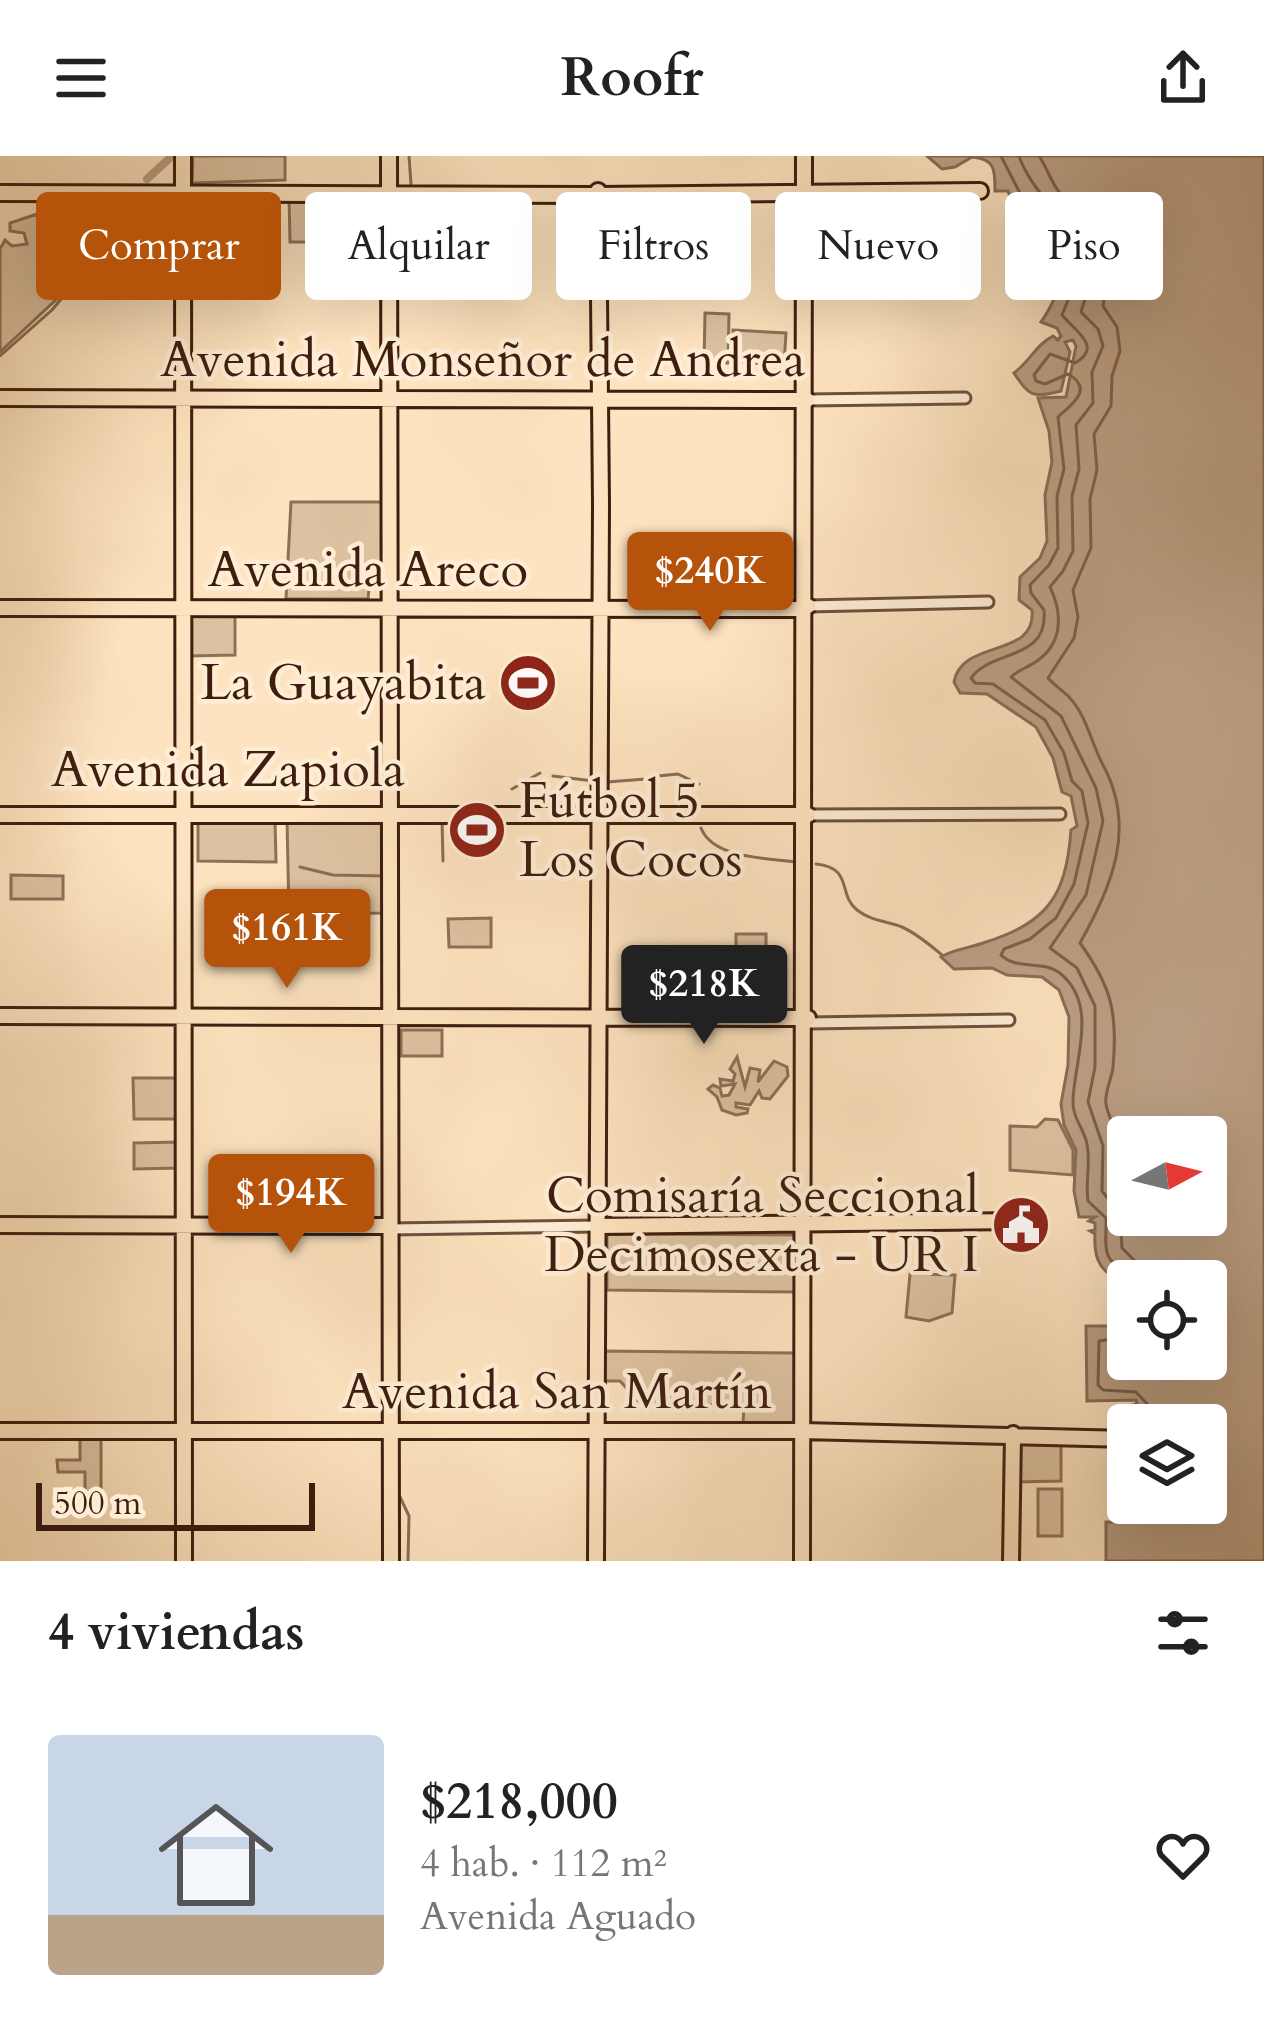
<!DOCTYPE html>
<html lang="es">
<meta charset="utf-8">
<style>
:root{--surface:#fff;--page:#f2f2f2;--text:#222;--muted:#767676;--accent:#b45309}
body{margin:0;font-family:Cardo,serif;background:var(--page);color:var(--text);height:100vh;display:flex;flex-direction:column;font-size:45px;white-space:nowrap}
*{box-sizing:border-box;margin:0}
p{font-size:39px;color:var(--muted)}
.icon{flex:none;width:66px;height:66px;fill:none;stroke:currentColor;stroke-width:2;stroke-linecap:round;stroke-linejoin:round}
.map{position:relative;height:1405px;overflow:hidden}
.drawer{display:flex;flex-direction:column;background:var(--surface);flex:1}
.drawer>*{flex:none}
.hud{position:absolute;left:36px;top:36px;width:1194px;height:108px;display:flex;gap:24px}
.needle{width:78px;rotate:83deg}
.fabs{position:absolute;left:1107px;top:960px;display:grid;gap:24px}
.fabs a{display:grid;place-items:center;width:120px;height:120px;border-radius:12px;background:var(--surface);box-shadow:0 12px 48px #0002;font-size:60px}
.scale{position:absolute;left:36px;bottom:30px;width:279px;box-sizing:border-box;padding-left:12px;border:6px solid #3f1e10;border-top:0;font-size:33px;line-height:42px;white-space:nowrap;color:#3f1e10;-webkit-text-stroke:9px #feedd5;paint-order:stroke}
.price{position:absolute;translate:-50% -102px;padding:0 27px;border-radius:12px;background:var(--accent);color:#fff;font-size:39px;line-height:78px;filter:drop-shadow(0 3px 6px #0008)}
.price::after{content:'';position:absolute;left:50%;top:72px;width:36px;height:27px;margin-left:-18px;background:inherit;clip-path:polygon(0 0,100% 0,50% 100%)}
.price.active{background:#222;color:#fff}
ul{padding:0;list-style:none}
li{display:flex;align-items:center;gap:36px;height:300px;padding:0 48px}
li span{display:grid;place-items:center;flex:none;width:336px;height:240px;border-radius:12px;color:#555}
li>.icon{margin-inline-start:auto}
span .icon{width:144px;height:144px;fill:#fffc;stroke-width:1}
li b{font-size:51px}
h2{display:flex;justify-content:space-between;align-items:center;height:144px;padding:0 48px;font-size:51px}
.tag{padding:0 42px;border-radius:12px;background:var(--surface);box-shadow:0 12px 48px #0002;font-size:42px;line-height:108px}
.tag.active{background:var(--accent);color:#fff}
header{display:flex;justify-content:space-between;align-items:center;height:156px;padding:0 48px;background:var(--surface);font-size:54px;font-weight:700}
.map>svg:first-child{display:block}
</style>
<header><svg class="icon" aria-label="menu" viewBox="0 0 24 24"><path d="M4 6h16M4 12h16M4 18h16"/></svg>Roofr<svg class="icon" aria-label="share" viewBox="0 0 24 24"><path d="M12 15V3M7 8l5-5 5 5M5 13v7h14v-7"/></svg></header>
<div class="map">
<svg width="1264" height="1405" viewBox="0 0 1264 1405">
<rect width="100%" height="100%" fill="#fde3bf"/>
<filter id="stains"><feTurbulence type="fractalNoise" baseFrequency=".00167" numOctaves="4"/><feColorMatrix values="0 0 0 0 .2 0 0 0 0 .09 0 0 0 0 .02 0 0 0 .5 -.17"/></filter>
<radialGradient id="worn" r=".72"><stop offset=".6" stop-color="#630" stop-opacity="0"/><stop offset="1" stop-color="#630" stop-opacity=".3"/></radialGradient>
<!-- green -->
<path fill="#ddc2a1" stroke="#8e7058" stroke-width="3" d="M193,0H285V24L192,27Z
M289,38H336V86H290Z
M37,58L40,69H86L91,79L100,78L101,63H118L60,140L0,196V93L5,84L12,90L27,88L24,77L10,75V67Z
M106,91H164L163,103H177V115L86,116Z
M705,157L729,158L728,207H704Z
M733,174L786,177L784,209L732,206Z
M291,346H387V432H369L368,443H286Z
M186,455H235V499L187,500Z
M512,507L544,508V547H512Z
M275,663L276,706L198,705V664Z
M382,663L383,757L289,758L287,664Z
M11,719L63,720V743H11Z
M491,762V791H449L448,763Z
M736,778H766V815H736Z
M401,874H442V900H401Z
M737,901L745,931L750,912L760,914L758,926L774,905L787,911L788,920L770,943L762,942L759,935L750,949L736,947V951L748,953L747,957L736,959L722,954L717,941L708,933L713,929L720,932L722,940L729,939L735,928L721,930L720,923L733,925L735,918L730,913Z
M133,922H176L177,963H134Z
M1045,963L1058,964L1073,994V1019L1010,1014V970L1037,971Z
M179,986V1012L134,1013V987Z
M607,1078L797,1079V1136L607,1134Z
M910,1118L955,1119L952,1157L929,1165L906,1161Z
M603,1195L796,1197L798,1269H743L744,1249L641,1248L620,1225H604Z
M101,1282V1340H85V1316H58L57,1304H80V1283Z
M1016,1282L1061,1283V1325L1015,1326Z
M1038,1333H1062V1380H1038Z"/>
<!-- water -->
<path fill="#bca084" stroke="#8a6c56" stroke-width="3" fill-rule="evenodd" d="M927,0H1264V1405H1106V1366H1138V1347H1206V1269H1139L1138,1254L1129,1250L1137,1248L1136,1244L1087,1245L1086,1170H1128V1203H1206V1125H1128V1164L1114,1121C1097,1112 1094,1097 1095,1078L1090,1075L1095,1074V1067L1089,1065L1095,1061H1079L1074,1035L1076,994L1064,969L1061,948L1068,909L1069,861L1059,834L1042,821L1007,819L992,812L954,813L941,801C953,793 971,792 986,786C1048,766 1066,740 1071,674L1077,670L1071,640L1062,636L1053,602L1036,571L987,538L960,537L954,526C962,482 1037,503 1032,454L1019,444L1020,421L1040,402L1047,385L1045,339L1052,306L1049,275L1038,242L1066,241L1076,190L1073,184L1065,186L1070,196L1061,235C1031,243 1029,239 1014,217C1029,206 1037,188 1053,180L1058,184L1061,180L1057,172L1041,166C1090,94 1026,96 1008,35H995C995,15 996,3 972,1L955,11L942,13ZM1128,981H1206V1059H1128Z"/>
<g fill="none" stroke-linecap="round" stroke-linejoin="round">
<!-- shore -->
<path stroke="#7e5f4a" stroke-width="3" d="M1001,0L1024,45L1071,108L1074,130L1062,159C1074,174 1104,191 1075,207L1050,198L1034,219L1036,225L1045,228L1068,218C1095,233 1071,249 1058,261L1064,313L1057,340L1058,392L1049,409L1030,429L1031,437L1044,454C1049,505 992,493 971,522L975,527L993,528L1045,564L1064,597L1072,625L1082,635L1088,667L1074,728L1056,762L1030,783L1004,793L1001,799C1017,815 1043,803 1061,818C1099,850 1074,905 1073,944C1072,962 1084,972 1087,988C1091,1008 1085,1026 1088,1045L1106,1062C1107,1074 1103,1093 1110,1103C1117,1113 1124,1112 1128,1126
M1019,0C1033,42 1091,83 1089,128C1088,138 1083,147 1081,156L1098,173L1103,190L1092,216L1093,247L1076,269L1079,313L1072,340L1073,395L1063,415L1050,431C1062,456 1064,486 1037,505C1027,512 1018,514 1011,521L1061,560L1096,632L1103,665L1086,739L1050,792L1077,812L1095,850V911L1088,946L1103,990L1102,1035L1120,1058L1122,1092L1137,1107L1143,1125
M1039,0C1046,10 1050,23 1057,33C1084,72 1114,98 1103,150L1117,171L1120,195L1112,220L1111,250L1094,278L1097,314L1090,343L1091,392L1073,434L1078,461L1074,482L1048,522C1054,529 1062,534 1069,541C1087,560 1091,587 1103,609C1137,672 1112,729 1080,787C1111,830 1118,856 1113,911C1112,922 1104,937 1106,948C1108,962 1119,977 1121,992C1124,1008 1117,1025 1128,1037
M1128,1181L1099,1185L1098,1229L1103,1234L1136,1236L1149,1250L1151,1269"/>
<!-- stream -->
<path stroke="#8a6c56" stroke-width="3" d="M409,0L411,28
M411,46L420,85
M420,129L416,115L422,91
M0,200L52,154L93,105L136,44
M553,620L593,625
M658,620L678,618L699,628
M607,626L646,623
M512,633L540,617
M442,664L443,705
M701,672C713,703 768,702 796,706
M816,708C854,712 837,738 857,754C871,765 886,765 902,771C916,777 930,789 942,799
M300,711L333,719L386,720
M400,1341L409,1360L408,1405"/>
<!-- river -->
<path stroke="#bca084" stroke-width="8" d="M147,23L172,0"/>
<!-- minor casing -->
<g stroke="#6e4f3c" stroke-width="15">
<path id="minor" d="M807,244L965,242
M808,450L988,446
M808,659L1060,658
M808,867L1009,864
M391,1073L599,1070"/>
</g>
<!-- major casing -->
<g stroke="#3f1e10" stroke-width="20">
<path id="major" d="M183,0L184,1405
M389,0L391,1405
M0,37L598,39L980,35
M0,242L807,244
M0,452L801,453L808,450
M0,659H808
M0,860L808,862
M0,1069L385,1070L391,1073
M599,1070L1028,1065
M0,1275H802L1128,1283
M596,1405L601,348L598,35
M802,1405L804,0
M1011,1405L1013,1278"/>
</g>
<!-- minor -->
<use href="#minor" stroke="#feedd5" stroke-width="9"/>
<!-- major -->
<use href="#major" stroke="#fde3bf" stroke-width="14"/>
</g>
<!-- icons -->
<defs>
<g id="stadium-disc" transform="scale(3)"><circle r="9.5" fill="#8f2418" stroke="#feedd5"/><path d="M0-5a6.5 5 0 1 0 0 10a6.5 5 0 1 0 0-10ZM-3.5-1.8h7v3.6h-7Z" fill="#fff"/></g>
<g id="civic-disc" transform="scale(3)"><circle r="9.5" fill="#8f2418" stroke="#feedd5"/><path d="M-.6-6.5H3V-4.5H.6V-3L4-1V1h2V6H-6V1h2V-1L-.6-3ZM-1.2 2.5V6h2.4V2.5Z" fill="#fff"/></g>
</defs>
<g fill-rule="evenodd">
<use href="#stadium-disc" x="528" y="527"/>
<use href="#stadium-disc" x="477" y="674"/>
<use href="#civic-disc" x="1021" y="1069"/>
</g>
<g text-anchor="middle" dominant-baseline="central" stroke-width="9" stroke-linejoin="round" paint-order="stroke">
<!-- street labels -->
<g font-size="51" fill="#3f1e10" stroke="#feedd5">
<text x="483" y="204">Avenida Monseñor de Andrea</text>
<text x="368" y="414">Avenida Areco</text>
<text x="228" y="614">Avenida Zapiola</text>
<text x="557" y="1236">Avenida San Martín</text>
</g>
<!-- poi labels -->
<g font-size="51" fill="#3f1e10" stroke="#feedd5" text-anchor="end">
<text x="486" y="527">La Guayabita</text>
<text x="519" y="645" text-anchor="start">Fútbol 5<tspan x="519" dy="59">Los Cocos</tspan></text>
<text x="979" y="1040">Comisaría Seccional<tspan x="979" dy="59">Decimosexta - UR I</tspan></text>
</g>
</g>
<rect width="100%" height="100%" filter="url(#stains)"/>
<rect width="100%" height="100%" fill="url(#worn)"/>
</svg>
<div class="fabs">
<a><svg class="needle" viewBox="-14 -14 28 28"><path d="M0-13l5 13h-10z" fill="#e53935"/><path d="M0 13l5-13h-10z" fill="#767676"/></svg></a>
<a><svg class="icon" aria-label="locate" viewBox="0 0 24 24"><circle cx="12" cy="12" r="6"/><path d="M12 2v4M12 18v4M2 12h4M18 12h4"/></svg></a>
<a><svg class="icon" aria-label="layers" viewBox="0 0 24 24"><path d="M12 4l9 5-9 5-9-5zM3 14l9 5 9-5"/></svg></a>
</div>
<div class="scale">500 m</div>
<b class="price" style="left:710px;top:478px">$240K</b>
<b class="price" style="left:287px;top:835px">$161K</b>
<b class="price active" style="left:704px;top:891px">$218K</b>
<b class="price" style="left:291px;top:1100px">$194K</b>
<div class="hud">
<a class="tag active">Comprar</a>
<a class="tag">Alquilar</a>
<a class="tag">Filtros</a>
<a class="tag">Nuevo</a>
<a class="tag">Piso</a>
</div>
</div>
<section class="drawer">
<h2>4 viviendas<svg class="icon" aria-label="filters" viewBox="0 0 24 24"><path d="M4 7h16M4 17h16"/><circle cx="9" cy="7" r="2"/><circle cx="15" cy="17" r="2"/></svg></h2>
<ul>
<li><span style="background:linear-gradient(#c9d6e8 75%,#b9a48a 0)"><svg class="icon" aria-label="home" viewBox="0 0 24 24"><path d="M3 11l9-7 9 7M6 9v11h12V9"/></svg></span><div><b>$218,000</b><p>4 hab. · 112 m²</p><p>Avenida Aguado</p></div><svg class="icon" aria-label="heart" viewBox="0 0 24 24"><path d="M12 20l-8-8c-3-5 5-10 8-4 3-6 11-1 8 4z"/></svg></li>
</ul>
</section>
